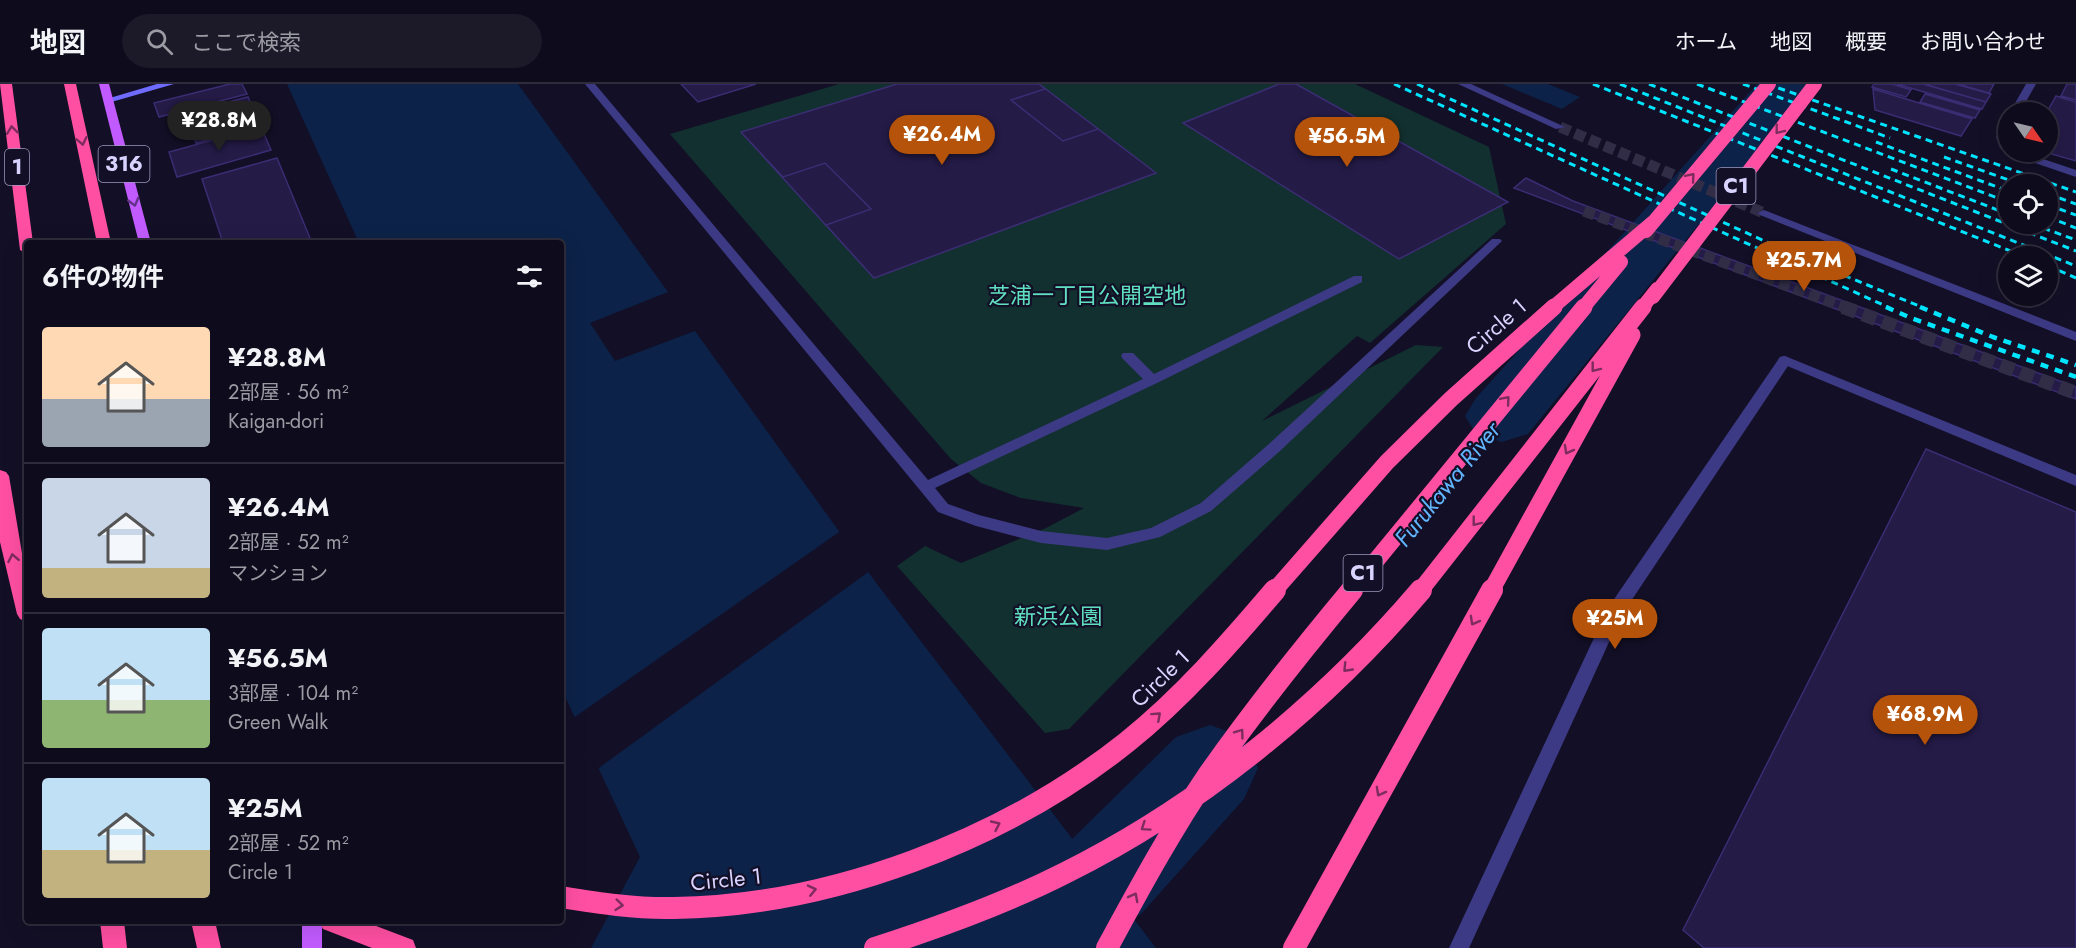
<!DOCTYPE html>
<html lang="ja">
<meta charset="utf-8">
<style>
:root{--surface:#0e0b1c;--page:#1c1929;--text:#f1f3f6;--muted:#9b9ba3;--line:#2e2b3b;--accent:#b45309}
body{margin:0;font-family:Jost,"Noto Sans JP",sans-serif;background:var(--page);color:var(--text);height:100vh;display:flex;flex-direction:column;font-size:22px;white-space:nowrap}
*{box-sizing:border-box;margin:0}
p{font-size:20px;color:var(--muted)}
.icon{flex:none;width:33px;height:33px;fill:none;stroke:currentColor;stroke-width:2;stroke-linecap:round;stroke-linejoin:round}
.map{position:relative;flex:1;overflow:hidden}
.details{position:absolute;left:24px;top:156px;width:540px;height:684px;display:flex;flex-direction:column;background:var(--surface);border-radius:6px;box-shadow:0 6px 24px #0002,0 0 0 2px var(--line)}
.details>*{flex:none}
.needle{width:39px;rotate:124deg}
.fabs{position:absolute;left:1998px;top:18px;display:grid;gap:12px}
.fabs a{display:grid;place-items:center;width:60px;height:60px;border-radius:50%;background:var(--surface);box-shadow:0 6px 24px #0002,0 0 0 2px var(--line);font-size:30px}
.price{position:absolute;translate:-50% -51px;padding:0 14px;border-radius:21px;background:var(--accent);color:#fff;font-size:20px;line-height:39px;filter:drop-shadow(0 2px 3px #0008)}
.price::after{content:'';position:absolute;left:50%;top:36px;width:18px;height:14px;margin-left:-9px;background:inherit;clip-path:polygon(0 0,100% 0,50% 100%)}
.price.active{background:#222;color:#fff}
ul{padding:0;list-style:none}
li{display:flex;align-items:center;gap:18px;height:150px;padding:0 18px}
li+li{border-top:2px solid var(--line)}
li span{display:grid;place-items:center;flex:none;width:168px;height:120px;border-radius:6px;color:#555}
li>.icon{margin-inline-start:auto}
span .icon{width:72px;height:72px;fill:#fffc;stroke-width:1}
li b{font-size:26px}
h2{display:flex;justify-content:space-between;align-items:center;height:72px;padding:0 18px;font-size:26px}
header{display:flex;align-items:center;gap:36px;box-sizing:border-box;height:84px;padding:0 30px;background:var(--surface);border-bottom:2px solid var(--line)}
header strong{font-size:28px}
nav{display:flex;gap:33px;margin-inline-start:auto;font-size:21px}
.search{width:420px;height:54px;background:var(--page);display:flex;align-items:center;gap:15px;box-sizing:border-box;padding:0 21px;border-radius:33px;color:var(--muted);font-size:22px}
.map>svg:first-child{display:block}
</style>
<header>
<strong>地図</strong>
<div class="search"><svg class="icon" aria-label="search" viewBox="0 0 24 24"><circle cx="10" cy="10" r="6"/><path d="M15 15l6 6"/></svg>ここで検索</div>
<nav><a>ホーム</a><a>地図</a><a>概要</a><a>お問い合わせ</a></nav>
</header>
<div class="map">
<svg width="2076" height="864" viewBox="0 0 2076 864">
<rect width="100%" height="100%" fill="#130f26"/>
<!-- green -->
<path fill="#12302f" d="M839,0H1355L1489,63L1506,140L1370,259L1357,252L1262,337L1416,261L1443,263L1069,645L1045,649L897,482L925,462L961,479L1046,444L1084,424L1021,414L981,399L951,375L670,50Z"/>
<!-- water -->
<path fill="#0c2248" d="M287,0H518L668,208L590,239L615,277L695,247L874,496L1156,864H591L640,773L561,604V159H359Z
M1502,0H1548L1580,13L1562,25Z"/>
<!-- pier -->
<path fill="#130f26" d="M842,446L871,486L596,686L572,635Z"/>
<g fill="none" stroke-linecap="round" stroke-linejoin="round">
<!-- river -->
<path fill="#0c2248" fill-rule="evenodd" d="M1757,0H1813L1528,350L1502,358L1476,350L1465,332L1476,314Z
M1210,641L1244,653L1258,684L1244,715L1141,830L1104,845L1067,830L1052,795L1067,760L1176,653Z"/>
</g>
<!-- building -->
<path fill="#241b47" stroke="#3b2d73" stroke-width="1.5" d="M230,0H242L247,10L159,33L154,19Z
M681,0H756L698,18Z
M897,0H1039L1156,89L874,194L741,48Z
M897,0H1039L1045,5L1011,16L1063,57L1098,45L1156,89L874,194L826,141L871,125L825,79L783,93L741,48Z
M1279,0H1296L1508,118L1399,175L1183,39Z
M1874,0H1892L1911,6L1906,13L1872,3Z
M1897,0H1923L1986,18L1982,25Z
M1924,0H1955L1991,10L1986,18Z
M1958,0H1994L1989,9Z
M2067,0H2076V16L2061,12Z
M1873,5L1972,35L1961,52L1875,26Z
M1925,10L1980,26L1975,34L1920,18Z
M2056,12L2076,18V77L2045,68H2048L2047,28Z
M248,13L261,42L196,59L186,29Z
M261,43L271,66L177,93L169,68Z
M277,74L312,159H223L202,95Z
M1526,94L1573,117L2076,303V315L1514,104Z
M1926,365L2076,428V864H1704L1683,846Z"/>
<g fill="none" stroke-linecap="round" stroke-linejoin="round">
<!-- street-tunnel-far1 -->
<path stroke="#312d47" stroke-width="11" stroke-dasharray="11 5" stroke-linecap="butt" d="M1560,43L1764,129
M1584,127L1847,224"/>
<!-- street-tunnel -->
<path stroke="#312d47" stroke-width="14" stroke-dasharray="14 7" stroke-linecap="butt" d="M1843,223L2076,309"/>
<!-- lane -->
<path fill="#3d3a85" fill-rule="evenodd" d="M585,0H595L928,396L1143,295L1123,275L1121,272L1123,269H1133L1154,290L1354,192H1362V198L1157,299L935,404L948,420L979,431L1041,447L1107,454L1151,444L1201,419L1270,359L1492,155H1500L1502,157L1280,367L1211,427L1160,453L1107,466L1041,459L976,442L938,428Z
M1785,272L2076,391V402L1780,279L1778,276L1780,273Z"/>
<!-- street -->
<path fill="#3d3a85" fill-rule="evenodd" d="M1458,0H1471L1565,43L1556,45Z
M2026,0H2036L2020,28H2010Z
M2008,36L2006,53L2008,68H2022L2076,86V93L2009,70L2000,64L1996,53L2004,37Z
M1764,126L2076,248V257L1760,131L1758,129Z
M1785,272L1792,276L1621,532L1469,864H1449L1608,524L1780,273Z"/>
<!-- secondary -->
<path fill="#6f6bff" fill-rule="evenodd" d="M157,0H174L108,19L103,16Z"/>
<!-- primary -->
<path fill="#c25bff" fill-rule="evenodd" d="M99,0H109L151,159H139Z
M302,837H322V864H302Z"/>
<!-- highway -->
<path fill="#ff4fa3" fill-rule="evenodd" d="M0,0H12L33,159H27V170L20,166Z
M64,0H76L111,159H97Z
M0,386L6,388L9,392L27,499V538L20,535L17,530L0,458Z
M100,837H124L127,864H103Z
M191,837H215L221,864H197Z
M319,837H363L413,856L416,864H372L323,845Z"/>
<!-- rail-far1 -->
<path stroke="#00e5ff" stroke-width="3" stroke-dasharray="7 5" stroke-linecap="butt" d="M1394,0L1890,224
M1417,0L1811,178L1924,224
M1593,0L2023,172
M1620,0L2076,182
M1649,0L2076,167
M1697,0L2008,118
M1743,0L1890,54
M1767,0L2076,108
M1876,58L2008,107
M1944,73L2020,100
M1891,85L2008,130
M2048,110L2076,120
M2048,121L2076,131
M2048,133L2076,144
M2032,140L2076,156
M2048,182L2076,194"/>
<!-- rail -->
<path stroke="#00e5ff" stroke-width="4.5" stroke-dasharray="8 7" stroke-linecap="butt" d="M1886,223L1911,234L2076,293
M1920,223L1993,253L2076,281"/>
<!-- highway-bridge-far2 -->
<path stroke="#ff4fa3" stroke-width="14" d="M1646,147L1769,0
M1653,213L1815,0
M1552,224L1653,138
M1583,224L1621,178
M1642,224L1657,205"/>
<!-- highway-bridge-far1 -->
<path stroke="#ff4fa3" stroke-width="17" d="M1274,507L1387,378L1451,315L1554,223
M1351,507L1584,223
M1420,507L1643,223
M1491,507L1632,251"/>
<!-- highway-bridge -->
<path stroke="#ff4fa3" stroke-width="22" d="M561,813C598,819 636,825 674,824C831,822 1004,756 1127,658C1182,614 1229,560 1275,506
M875,864C940,843 1004,820 1065,789C1200,722 1324,620 1421,506
M1107,864C1139,805 1171,746 1209,690C1254,626 1302,566 1352,506
M1294,864L1492,506"/>
</g>
<!-- one-way arrows -->
<defs><path id="oneway-chevron" d="M-2-3.5L2.5 0L-2 3.5" fill="none" stroke-width="1.6" stroke-linecap="round" stroke-linejoin="round" transform="scale(1.5)"/></defs>
<g stroke="#7d2c5e">
<use href="#oneway-chevron" transform="translate(12 46) rotate(-97)"/>
<use href="#oneway-chevron" transform="translate(1779 46) rotate(128)"/>
<use href="#oneway-chevron" transform="translate(82 57) rotate(78)"/>
<use href="#oneway-chevron" transform="translate(1691 93) rotate(-50)"/>
<use href="#oneway-chevron" transform="translate(1595 284) rotate(128)"/>
<use href="#oneway-chevron" transform="translate(1506 316) rotate(-50)"/>
<use href="#oneway-chevron" transform="translate(1568 366) rotate(119)"/>
<use href="#oneway-chevron" transform="translate(1476 438) rotate(128)"/>
<use href="#oneway-chevron" transform="translate(13 474) rotate(-101)"/>
<use href="#oneway-chevron" transform="translate(1474 537) rotate(119)"/>
<use href="#oneway-chevron" transform="translate(1347 584) rotate(134)"/>
<use href="#oneway-chevron" transform="translate(1157 632) rotate(-42)"/>
<use href="#oneway-chevron" transform="translate(1240 649) rotate(-54)"/>
<use href="#oneway-chevron" transform="translate(1380 708) rotate(119)"/>
<use href="#oneway-chevron" transform="translate(996 741) rotate(-25)"/>
<use href="#oneway-chevron" transform="translate(1145 743) rotate(146)"/>
<use href="#oneway-chevron" transform="translate(812 806) rotate(-13)"/>
<use href="#oneway-chevron" transform="translate(1134 813) rotate(-62)"/>
<use href="#oneway-chevron" transform="translate(619 821) rotate(6)"/>
</g>
<use stroke="#623188" href="#oneway-chevron" transform="translate(134 118) rotate(75)"/>
<g text-anchor="middle" dominant-baseline="central" stroke-width="4.5" stroke-linejoin="round" paint-order="stroke">
<!-- shield labels -->
<g fill="#130f26" stroke="#9e99be" stroke-width="1.5">
<rect x="98.5" y="62" width="51" height="36" rx="4.5"/>
<rect x="5" y="65" width="24" height="36" rx="4.5"/>
<rect x="1716.5" y="84" width="39" height="36" rx="4.5"/>
<rect x="1343.5" y="471" width="39" height="36" rx="4.5"/>
</g>
<g font-size="21" font-weight="bold" fill="#d9d4ff">
<text x="124" y="80">316</text>
<text x="17" y="83">1</text>
<text x="1736" y="102">C1</text>
<text x="1363" y="489">C1</text>
</g>
<!-- park labels -->
<g font-size="22" fill="#5fe0c0" stroke="#130f26">
<text x="1087" y="211">芝浦一丁目公開空地</text>
<text x="1058" y="532">新浜公園</text>
</g>
<!-- street labels -->
<g font-size="22" fill="#d9d4ff" stroke="#130f26">
<text transform="translate(1496 242) rotate(-41)">Circle 1</text>
<text transform="translate(1160 594) rotate(-44)">Circle 1</text>
<text transform="translate(726 795) rotate(-6)">Circle 1</text>
</g>
<!-- water labels -->
<g font-size="24" font-style="italic" fill="#62b6ff" stroke="#130f26">
<text transform="translate(1447 400) rotate(-51)">Furukawa River</text>
</g>
</g>
</svg>
<div class="fabs">
<a><svg class="needle" viewBox="-14 -14 28 28"><path d="M0-13l5 13h-10z" fill="#e53935"/><path d="M0 13l5-13h-10z" fill="#9b9ba3"/></svg></a>
<a><svg class="icon" aria-label="locate" viewBox="0 0 24 24"><circle cx="12" cy="12" r="6"/><path d="M12 2v4M12 18v4M2 12h4M18 12h4"/></svg></a>
<a><svg class="icon" aria-label="layers" viewBox="0 0 24 24"><path d="M12 4l9 5-9 5-9-5zM3 14l9 5 9-5"/></svg></a>
</div>
<b class="price active" style="left:219px;top:68px">¥28.8M</b>
<b class="price" style="left:942px;top:82px">¥26.4M</b>
<b class="price" style="left:1347px;top:84px">¥56.5M</b>
<b class="price" style="left:1804px;top:208px">¥25.7M</b>
<b class="price" style="left:1615px;top:566px">¥25M</b>
<b class="price" style="left:1925px;top:662px">¥68.9M</b>
<section class="details">
<h2>6件の物件<svg class="icon" aria-label="filters" viewBox="0 0 24 24"><path d="M4 7h16M4 17h16"/><circle cx="9" cy="7" r="2"/><circle cx="15" cy="17" r="2"/></svg></h2>
<ul>
<li><span style="background:linear-gradient(#ffd9b3 60%,#9aa5b1 0)"><svg class="icon" aria-label="home" viewBox="0 0 24 24"><path d="M3 11l9-7 9 7M6 9v11h12V9"/></svg></span><div><b>¥28.8M</b><p>2部屋 · 56 m²</p><p>Kaigan-dori</p></div></li>
<li><span style="background:linear-gradient(#c9d6e8 75%,#c2b280 0)"><svg class="icon" aria-label="home" viewBox="0 0 24 24"><path d="M3 11l9-7 9 7M6 9v11h12V9"/></svg></span><div><b>¥26.4M</b><p>2部屋 · 52 m²</p><p>マンション</p></div></li>
<li><span style="background:linear-gradient(#bfe0f5 60%,#8fb573 0)"><svg class="icon" aria-label="home" viewBox="0 0 24 24"><path d="M3 11l9-7 9 7M6 9v11h12V9"/></svg></span><div><b>¥56.5M</b><p>3部屋 · 104 m²</p><p>Green Walk</p></div></li>
<li><span style="background:linear-gradient(#bfe0f5 60%,#c2b280 0)"><svg class="icon" aria-label="home" viewBox="0 0 24 24"><path d="M3 11l9-7 9 7M6 9v11h12V9"/></svg></span><div><b>¥25M</b><p>2部屋 · 52 m²</p><p>Circle 1</p></div></li>
</ul>
</section>
</div>
